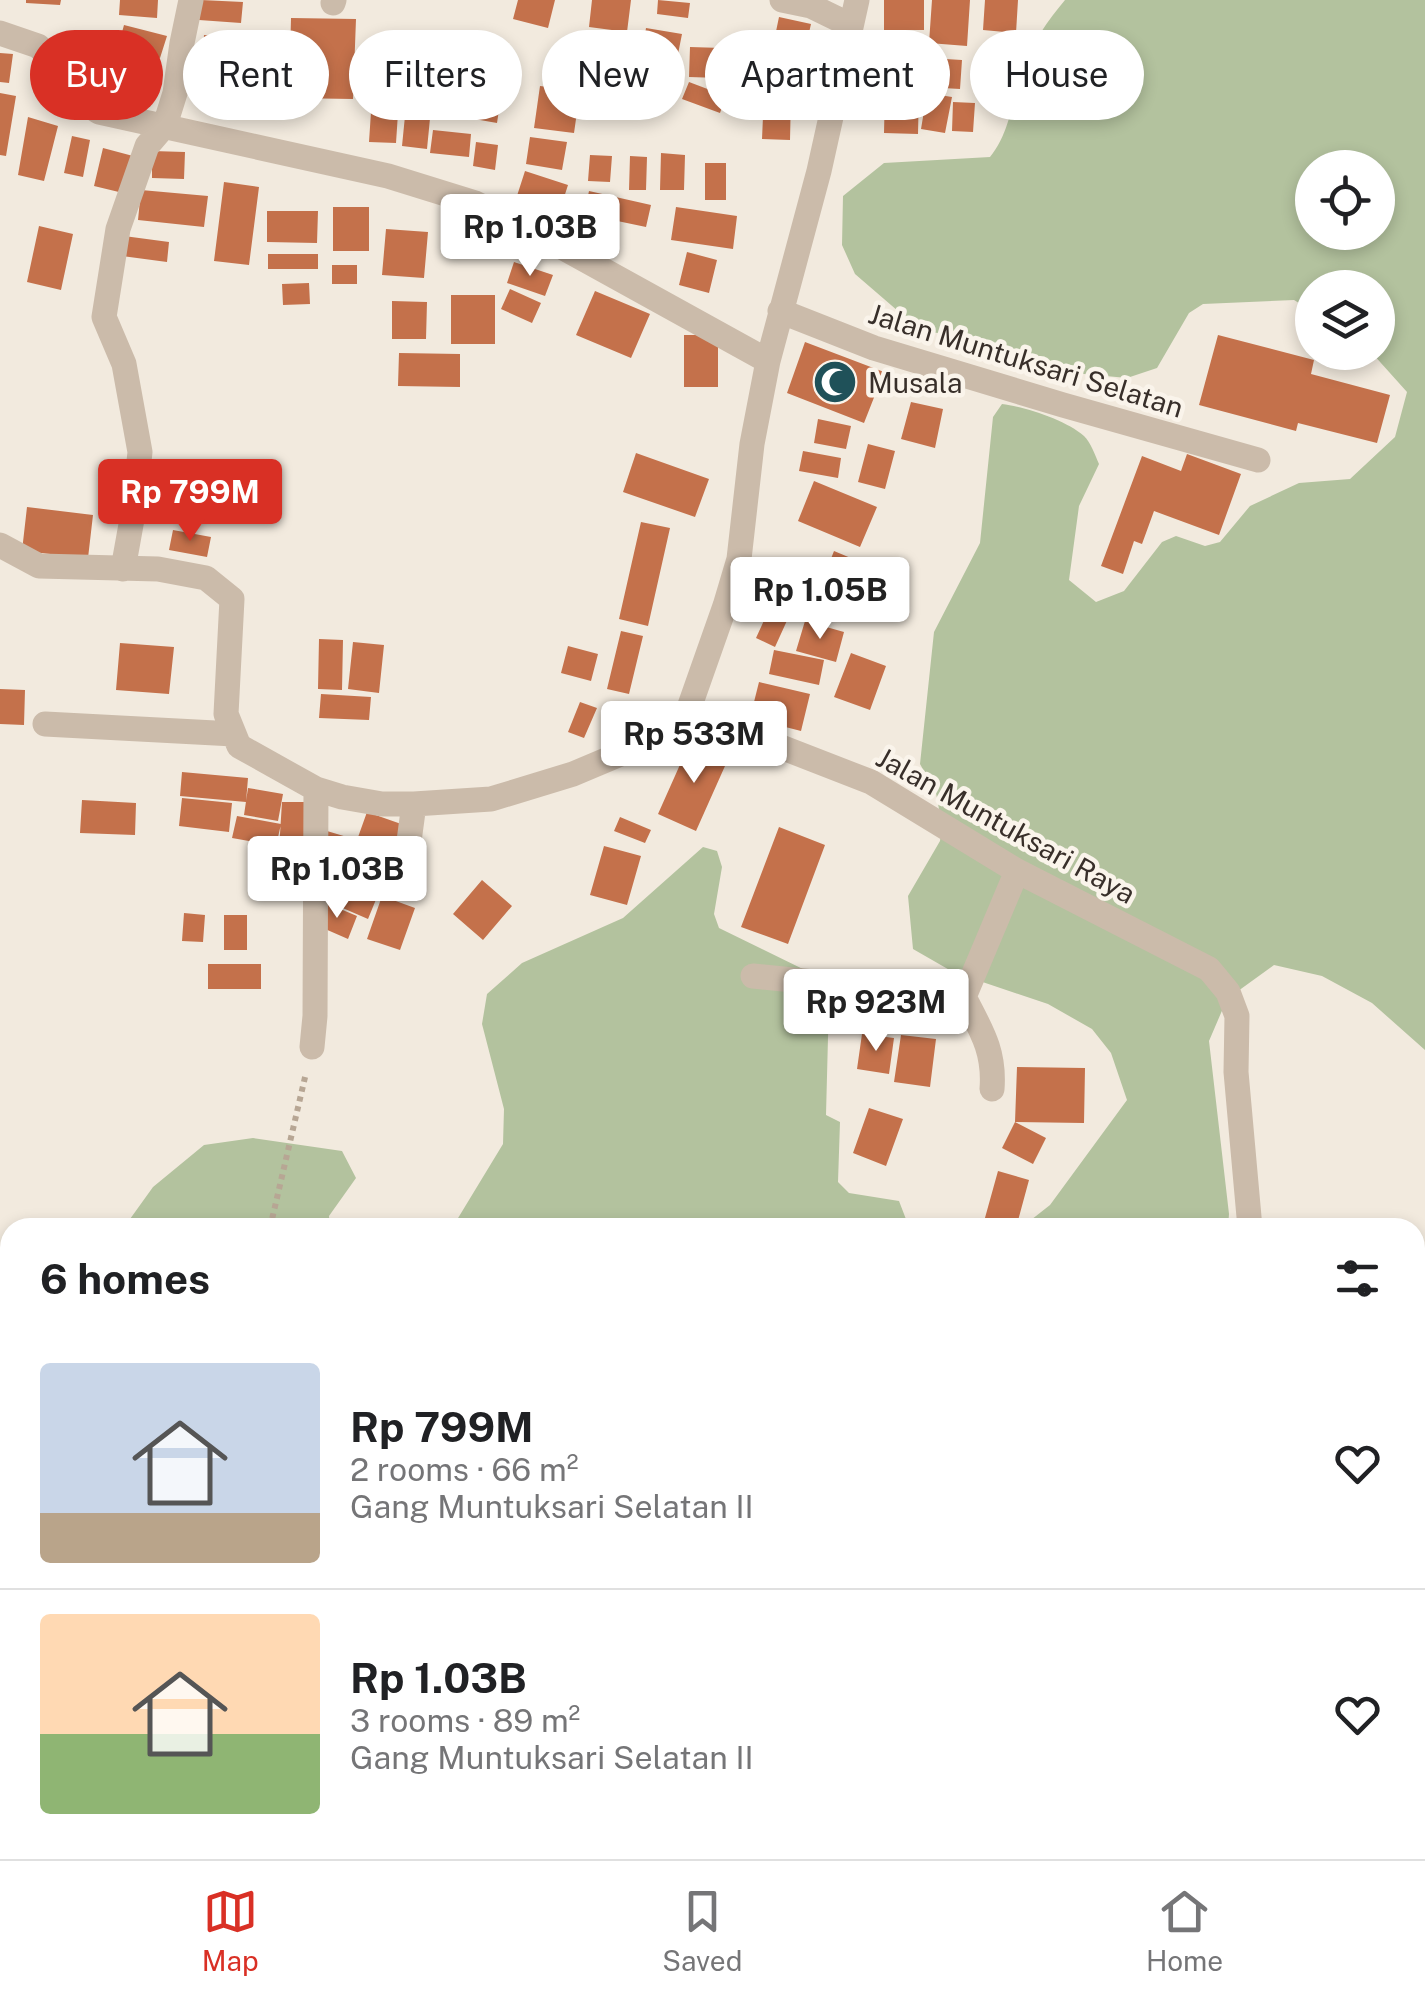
<!DOCTYPE html>
<meta charset="utf-8">
<style>
:root{--surface:#fff;--page:#f6f6f6;--text:#202124;--muted:#757577;--line:#e0e0e0;--accent:#d93025}
body{margin:0;font-family:"Public Sans",sans-serif;background:var(--page);color:var(--text);height:100vh;display:flex;flex-direction:column;font-size:38px;white-space:nowrap}
*{box-sizing:border-box;margin:0}
p{font-size:32px;color:var(--muted)}
.icon{flex:none;width:55px;height:55px;fill:none;stroke:currentColor;stroke-width:2;stroke-linecap:round;stroke-linejoin:round}
.map{position:relative;flex:1;overflow:hidden}
.panel{position:absolute;left:0px;top:1218px;width:1425px;height:642px;display:flex;flex-direction:column;background:var(--surface);border-radius:30px 30px 0 0;box-shadow:0 5px 15px #0003}
.panel>*{flex:none}
.hud{position:absolute;left:30px;top:30px;width:1365px;height:90px;display:flex;gap:20px}
.controls{position:absolute;left:1295px;top:150px;display:grid;gap:20px}
.controls a{display:grid;place-items:center;width:100px;height:100px;border-radius:50%;background:var(--surface);box-shadow:0 5px 15px #0003;font-size:50px}
.price{position:absolute;translate:-50% -85px;padding:0 22px;border-radius:10px;background:#fff;color:#222;font-size:32px;line-height:65px;filter:drop-shadow(0 2px 5px #0008)}
.price::after{content:'';position:absolute;left:50%;top:60px;width:30px;height:22px;margin-left:-15px;background:inherit;clip-path:polygon(0 0,100% 0,50% 100%)}
.price.selected{background:var(--accent);color:#fff}
ul{padding:0;list-style:none}
li{display:flex;align-items:center;gap:30px;height:250px;padding:0 40px}
li+li{border-top:2px solid var(--line)}
li span{display:grid;place-items:center;flex:none;width:280px;height:200px;border-radius:10px;color:#555}
li>.icon{margin-inline-start:auto}
span .icon{width:120px;height:120px;fill:#fffc;stroke-width:1}
li b{font-size:42px}
h2{display:flex;justify-content:space-between;align-items:center;height:120px;padding:0 40px;font-size:42px}
.tag{padding:0 35px;border-radius:45px;background:var(--surface);box-shadow:0 5px 15px #0003;font-size:35px;line-height:90px}
.tag.selected{background:var(--accent);color:#fff}
.menu{display:flex;justify-content:space-around;align-items:center;height:140px;border-top:2px solid var(--line);background:var(--surface);font-size:28px;color:var(--muted)}
.menu a{display:grid;justify-items:center;gap:5px}
.menu .selected{color:var(--accent)}
.map>svg:first-child{display:block}
</style>
<div class="map">
<svg width="1425" height="1859" viewBox="0 0 1425 1859">
<rect width="100%" height="100%" fill="#f2eade"/>
<!-- green -->
<path fill="#b3c29e" fill-rule="evenodd" d="M1065,0H1425V1050L1372,1003L1322,976L1274,965L1227,999L1209,1041L1229,1214L1228,1227H1022L1050,1205L1127,1100L1111,1053L1092,1029L1048,1004L953,972L913,949L908,896L940,841L942,825L936,793L920,764L934,632L980,543L993,417L1002,404C1026,407 1066,420 1084,436C1091,443 1095,455 1099,464L1079,506L1069,580L1096,602L1124,591L1162,542L1176,536L1205,546L1220,542L1250,506L1299,483L1350,479L1395,437L1407,392L1372,353L1378,352V288H1312V311L1294,300L1203,304L1189,313L1157,368L1127,378L1031,369L967,338L920,330L855,274L842,245L843,196L884,163L990,157C1010,133 1013,97 1023,68C1031,44 1049,19 1065,0ZM1312,168H1378V232H1312Z
M703,847L717,851L722,867L714,914L719,928L813,974L829,999L826,1115L840,1122L838,1182L849,1193L899,1201L909,1227L452,1228L503,1144L504,1109L482,1024L487,994L522,963L623,918Z
M253,1138L342,1151L356,1178L329,1216L330,1227L127,1228L125,1226L153,1187L204,1145Z
M0,1356H10V1765L0,1767Z
M1415,1564L1425,1571V1632L1415,1633Z
M1425,1749V1859H1134V1856L1147,1850H1415V1752Z
M177,1850H398L402,1859H183Z"/>
<!-- building -->
<path fill="#c4714b" d="M26,0H61L60,5L26,3Z
M120,0H158L157,18L119,15Z
M201,0L243,2L241,23L199,20Z
M518,0H555L548,28L513,19Z
M592,0H631L627,32L589,27Z
M658,0L690,3L688,18L657,14Z
M884,0H924V30H884Z
M932,0H970L967,46L929,43Z
M985,0H1018L1016,33L983,30Z
M779,17L811,24L800,72L769,65Z
M291,18L356,19L353,99L289,98Z
M124,25L167,36L160,58L118,47Z
M646,28L682,34L676,64L641,58Z
M204,35L241,38L237,92L200,89Z
M885,44L910,46L908,85L882,83Z
M690,47L722,48L720,78L689,77Z
M0,53L13,54L9,83L0,82Z
M729,54L761,56L759,86L727,84Z
M108,57L160,70L150,107L99,93Z
M911,57L962,60L960,89L909,86Z
M373,82L400,83L396,143L369,142Z
M689,82L726,96L720,113L682,99Z
M408,86L433,88L427,149L402,146Z
M540,86L580,91L574,133L534,128Z
M450,89L501,97L497,123L446,114Z
M885,89H919L918,134L884,133Z
M0,93L16,96L6,156L0,155Z
M927,93L952,97L945,133L921,129Z
M764,94L791,95L790,140L762,139Z
M953,102L975,103L973,132L952,131Z
M28,117L58,126L44,181L18,175Z
M433,130L471,134L469,157L430,153Z
M72,136L90,140L83,177L64,173Z
M530,137L567,142L562,170L526,164Z
M476,142L498,145L495,170L473,166Z
M103,148L133,156L123,193L94,186Z
M152,151L185,152L184,179L152,178Z
M661,153L685,155L684,190H660Z
M590,155L612,156L610,182L588,181Z
M630,156L647,157L646,190H629Z
M705,163H726V200H705Z
M525,171L568,185L558,216L515,202Z
M224,182L259,187L249,265L214,261Z
M141,190L208,196L204,227L138,220Z
M589,191L651,205L646,227L584,214Z
M333,207H369V251H333Z
M676,207L737,216L733,249L671,240Z
M267,211H318L317,243L267,242Z
M39,226L73,234L61,290L27,282Z
M386,229L428,232L424,278L382,275Z
M124,236L169,242L167,262L122,256Z
M687,252L717,260L709,293L679,285Z
M268,254H318V269H268Z
M514,262L553,275L545,296L507,283Z
M332,265H357V284H332Z
M309,283L310,304L283,305L282,284Z
M510,289L541,303L532,323L501,309Z
M595,291L650,314L631,358L576,335Z
M451,295H495V344H451Z
M392,301L427,302L426,339H392Z
M684,335H718V387H684Z
M1218,335L1314,360L1311,374L1390,395L1377,443L1298,423L1296,431L1199,405Z
M805,342L884,372L864,423L787,393Z
M399,353L460,354V387L398,386Z
M911,402L943,409L935,448L901,439Z
M818,419L851,426L846,449L814,443Z
M868,444L895,451L885,489L858,482Z
M803,451L841,458L838,478L799,471Z
M636,453L709,479L695,517L623,492Z
M1187,454L1241,474L1219,535L1154,511L1142,544L1134,541L1123,574L1101,566L1142,456L1181,471Z
M814,481L877,507L860,547L798,521Z
M167,502L200,503V522L167,520Z
M27,507L93,515L88,558L22,551Z
M641,522L670,528L648,626L619,619Z
M173,530L211,537L207,557L169,550Z
M834,551L858,561L844,593L821,584Z
M771,605L790,614L775,647L756,638Z
M805,621L844,632L836,662L796,651Z
M621,631L643,636L629,694L607,689Z
M319,639L343,640L342,690L318,689Z
M353,642L384,645L379,693L348,689Z
M120,643L174,647L169,694L116,690Z
M568,646L598,654L591,681L561,673Z
M774,650L824,660L819,685L769,674Z
M851,653L886,666L870,710L834,697Z
M759,682L810,694L801,731L750,718Z
M0,689L25,690L24,725L0,724Z
M321,694L371,697L369,720L319,718Z
M580,702L597,708L584,738L568,732Z
M691,740L729,757L696,831L658,814Z
M182,772L248,778L246,802L180,796Z
M248,788L283,794L278,821L244,815Z
M182,798L232,803L229,832L179,826Z
M82,800L136,803L135,835L80,833Z
M282,802H309V849L279,850Z
M367,812L404,825L392,857L355,844L347,868L317,859L327,831L357,840Z
M237,816L281,824L276,846L232,838Z
M620,817L651,830L645,843L614,831Z
M779,827L825,845L788,944L741,927Z
M604,846L641,856L627,905L590,895Z
M329,865L351,875L354,868L384,880L368,919L338,906L344,889L337,905L316,896Z
M482,880L512,906L483,940L453,914Z
M382,896L415,908L400,950L367,939Z
M326,903L357,916L348,939L316,925Z
M184,913L205,915L203,942L182,941Z
M224,915H247V950H224Z
M208,964H261V989H208Z
M862,1034L894,1038L889,1074L857,1069Z
M901,1035L936,1039L930,1087L894,1082Z
M1017,1067L1085,1068L1084,1123L1015,1122Z
M869,1108L903,1119L886,1166L853,1153Z
M1015,1122L1046,1138L1033,1164L1002,1148Z
M998,1171L1029,1180L1016,1228H991L983,1225Z"/>
<g fill="none" stroke-linecap="round" stroke-linejoin="round">
<!-- path -->
<path stroke="#b7a694" stroke-width="6" stroke-dasharray="5 5" stroke-linecap="butt" d="M270,1228L306,1073
M450,1850L452,1859"/>
<!-- minor -->
<path stroke="#cbbbaa" stroke-width="25" d="M782,0L811,6L850,25
M333,3L334,0
M0,33L38,46L52,59L59,79L66,91L99,112L388,176L475,203L549,240L768,361
M780,311L874,348L1063,405L1258,460
M0,545L39,566L158,569L206,578L232,599L226,714L239,746L316,789L342,797L382,804H414L491,799L573,774L637,747L688,711
M123,569L134,508L140,452L124,364L104,317L118,229L147,146L165,125L175,93L182,43L191,0
M688,711L871,782L1017,871L1209,969L1228,992L1237,1016L1236,1072L1250,1228
M688,711L725,606L739,559L752,444L768,361L819,171L857,0
M45,724L234,734
M407,856L414,804
M753,976L964,997L1017,871
M964,997C981,1030 995,1051 992,1089
M312,1047L315,1016L316,789
M1415,1541L1425,1546
M1415,1722L1425,1718
M1057,1859L1080,1850"/>
</g>
<!-- icons -->
<defs>
<g id="mosque-disc" transform="scale(2.25)"><circle r="9.5" fill="#1f5159" stroke="#faf4eb"/><path d="M3.5-4.9A6 6 0 1 0 3.5 4.9A5 5 0 1 1 3.5-4.9Z" fill="#fff"/></g>
</defs>
<g fill-rule="evenodd">
<use href="#mosque-disc" x="835" y="382"/>
</g>
<g text-anchor="middle" dominant-baseline="central" stroke-width="9" stroke-linejoin="round" paint-order="stroke">
<!-- street labels -->
<g font-size="28" fill="#382f2a" stroke="#faf4eb">
<text transform="translate(1026 360) rotate(17)">Jalan Muntuksari Selatan</text>
<text transform="translate(1006 825) rotate(29)">Jalan Muntuksari Raya</text>
</g>
<!-- poi labels -->
<g font-size="28" fill="#382f2a" stroke="#faf4eb" text-anchor="start">
<text x="868" y="382">Musala</text>
</g>
</g>
</svg>
<div class="controls">
<a><svg class="icon" aria-label="locate" viewBox="0 0 24 24"><circle cx="12" cy="12" r="6"/><path d="M12 2v4M12 18v4M2 12h4M18 12h4"/></svg></a>
<a><svg class="icon" aria-label="layers" viewBox="0 0 24 24"><path d="M12 4l9 5-9 5-9-5zM3 14l9 5 9-5"/></svg></a>
</div>
<b class="price" style="left:530px;top:279px">Rp 1.03B</b>
<b class="price selected" style="left:190px;top:544px">Rp 799M</b>
<b class="price" style="left:820px;top:642px">Rp 1.05B</b>
<b class="price" style="left:694px;top:786px">Rp 533M</b>
<b class="price" style="left:337px;top:921px">Rp 1.03B</b>
<b class="price" style="left:876px;top:1054px">Rp 923M</b>
<div class="hud">
<a class="tag selected">Buy</a>
<a class="tag">Rent</a>
<a class="tag">Filters</a>
<a class="tag">New</a>
<a class="tag">Apartment</a>
<a class="tag">House</a>
</div>
<section class="panel">
<h2>6 homes<svg class="icon" aria-label="filters" viewBox="0 0 24 24"><path d="M4 7h16M4 17h16"/><circle cx="9" cy="7" r="2"/><circle cx="15" cy="17" r="2"/></svg></h2>
<ul>
<li><span style="background:linear-gradient(#c9d6e8 75%,#b9a48a 0)"><svg class="icon" aria-label="home" viewBox="0 0 24 24"><path d="M3 11l9-7 9 7M6 9v11h12V9"/></svg></span><div><b>Rp 799M</b><p>2 rooms · 66 m²</p><p>Gang Muntuksari Selatan II</p></div><svg class="icon" aria-label="heart" viewBox="0 0 24 24"><path d="M12 20l-8-8c-3-5 5-10 8-4 3-6 11-1 8 4z"/></svg></li>
<li><span style="background:linear-gradient(#ffd9b3 60%,#8fb573 0)"><svg class="icon" aria-label="home" viewBox="0 0 24 24"><path d="M3 11l9-7 9 7M6 9v11h12V9"/></svg></span><div><b>Rp 1.03B</b><p>3 rooms · 89 m²</p><p>Gang Muntuksari Selatan II</p></div><svg class="icon" aria-label="heart" viewBox="0 0 24 24"><path d="M12 20l-8-8c-3-5 5-10 8-4 3-6 11-1 8 4z"/></svg></li>
</ul>
</section>
</div>
<nav class="menu">
<a class="selected"><svg class="icon" aria-label="map" viewBox="0 0 24 24"><path d="M3 6l6-2 6 2 6-2v14l-6 2-6-2-6 2zM9 4v14M15 6v14"/></svg>Map</a>
<a><svg class="icon" aria-label="saved" viewBox="0 0 24 24"><path d="M7 4h10v16l-5-4-5 4z"/></svg>Saved</a>
<a><svg class="icon" aria-label="home" viewBox="0 0 24 24"><path d="M3 11l9-7 9 7M6 9v11h12V9"/></svg>Home</a>
</nav>
